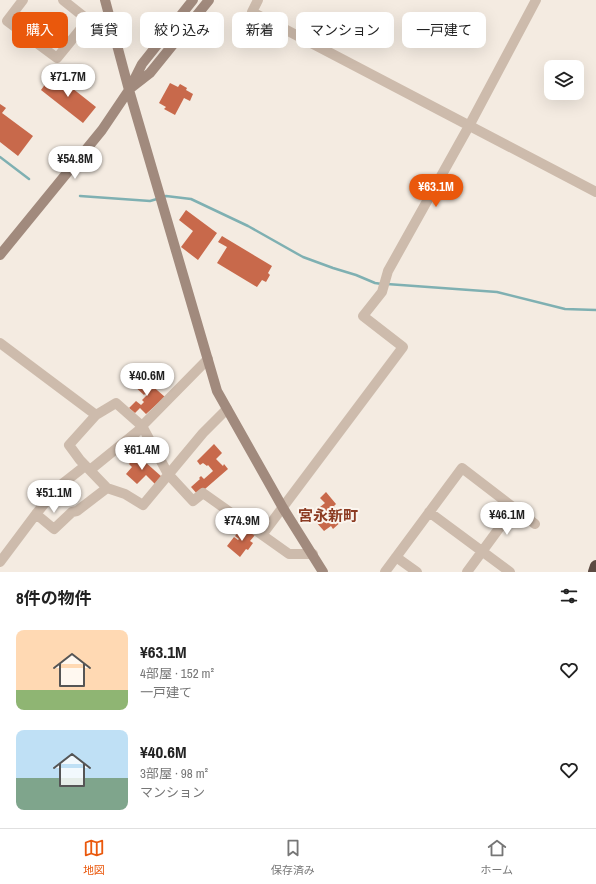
<!DOCTYPE html>
<html lang="ja">
<meta charset="utf-8">
<style>
:root{--surface:#fff;--page:#f2f2f2;--text:#222;--muted:#767676;--line:#e0e0e0;--accent:#ea580c}
body{margin:0;font-family:"Archivo Narrow","Noto Sans JP",sans-serif;background:var(--page);color:var(--text);height:100vh;display:flex;flex-direction:column;font-size:15px;white-space:nowrap}
*{box-sizing:border-box;margin:0}
p{font-size:13px;color:var(--muted)}
.icon{flex:none;width:22px;height:22px;fill:none;stroke:currentColor;stroke-width:2;stroke-linecap:round;stroke-linejoin:round}
.map{position:relative;height:572px;overflow:hidden}
.drawer{display:flex;flex-direction:column;background:var(--surface);flex:1}
.drawer>*{flex:none}
.banner{position:absolute;left:12px;top:12px;width:572px;height:36px;display:flex;gap:8px}
.controls{position:absolute;left:544px;top:60px;display:grid;gap:8px}
.controls a{display:grid;place-items:center;width:40px;height:40px;border-radius:8px;background:var(--surface);box-shadow:0 4px 16px #0002;font-size:20px}
.price{position:absolute;translate:-50% -34px;padding:0 9px;border-radius:14px;background:#fff;color:#222;font-size:13px;line-height:26px;filter:drop-shadow(0 1px 2px #0008)}
.price::after{content:'';position:absolute;left:50%;top:24px;width:12px;height:9px;margin-left:-6px;background:inherit;clip-path:polygon(0 0,100% 0,50% 100%)}
.price.selected{background:var(--accent);color:#fff}
ul{padding:0;list-style:none}
li{display:flex;align-items:center;gap:12px;height:100px;padding:0 16px}
li span{display:grid;place-items:center;flex:none;width:112px;height:80px;border-radius:8px;color:#555}
li>.icon{margin-inline-start:auto}
span .icon{width:48px;height:48px;fill:#fffc;stroke-width:1}
li b{font-size:17px}
h2{display:flex;justify-content:space-between;align-items:center;height:48px;padding:0 16px;font-size:17px}
.tag{padding:0 14px;border-radius:8px;background:var(--surface);box-shadow:0 4px 16px #0002;font-size:14px;line-height:36px}
.tag.selected{background:var(--accent);color:#fff}
.dock{display:flex;justify-content:space-around;align-items:center;height:56px;border-top:1px solid var(--line);background:var(--surface);font-size:11px;color:var(--muted)}
.dock a{display:grid;justify-items:center;gap:2px}
.dock .selected{color:var(--accent)}
.map>svg:first-child{display:block}
</style>
<div class="map">
<svg width="596" height="572" viewBox="0 0 596 572">
<rect width="100%" height="100%" fill="#f4ebe1"/>
<g fill="none" stroke-linecap="round" stroke-linejoin="round">
<!-- stream -->
<path stroke="#7fb0b2" stroke-width="2.5" d="M0,157L29,179
M80,196L150,201L157,199
M162,197L166,196L191,199L248,226L303,257L333,268L356,275L375,283L382,284
M387,284L497,292L565,309L596,310"/>
</g>
<!-- building -->
<path fill="#c8694b" d="M53,73L96,107L83,123L41,90Z
M170,83L178,87L180,84L187,88L186,90L193,94L190,101L184,98L175,115L164,109L166,107L159,103Z
M0,104L6,108L2,113L33,136L18,156L0,142Z
M186,210L217,233L198,260L181,247L193,231L179,220Z
M222,236L272,266L268,273L270,275L266,282L262,280L257,287L217,263L227,247L218,242Z
M142,377L165,397L146,414L140,408L135,413L129,408L136,401L141,405L144,402L142,400L147,395L145,394L144,395L133,385Z
M214,444L222,453L216,459L223,466L224,464L228,469L198,495L191,487L200,479L199,478L201,476L204,479L213,471L208,465L207,466L203,463L200,465L197,461Z
M138,454L143,458L138,463L140,465L144,461L162,477L155,484L146,475L137,484L126,474L132,467L129,464Z
M326,492L336,504L334,506L336,509L328,515L332,519L338,514L343,520L333,529L331,526L324,531L316,522L321,518L315,511L325,503L320,498Z
M243,526L255,535L250,541L253,543L248,550L246,549L240,557L227,546L234,537L238,540L239,539L235,536Z"/>
<g fill="none" stroke-linecap="round" stroke-linejoin="round">
<!-- street -->
<path stroke="#cdbbac" stroke-width="10" d="M23,0L7,21L57,58L88,20L63,0
M258,0L252,12L596,192
M0,343L96,415L116,403L142,426L168,474L193,501L203,493L289,554H313
M96,415L69,445L80,460L107,488L125,494L143,505L203,433L227,409
M142,426L208,359
M85,466L57,488L36,514L54,529L72,512L77,511L107,488
M90,470L143,427
M429,512L510,572
M262,535L403,347L363,316L382,292L388,271L469,126L536,0
M396,557L417,572
M0,562L36,514
M385,572L462,468L535,524
M467,572L514,508"/>
<!-- secondary -->
<path stroke="#a18a7d" stroke-width="10" d="M105,0L129,90L217,391L283,508L323,572
M132,87L150,73L209,0
M0,255L102,130L129,90L142,64L193,0"/>
<!-- highway -->
<path stroke="#5c4a42" stroke-width="12" d="M594,572L596,566"/>
</g>
<g text-anchor="middle" dominant-baseline="central" stroke-width="4" stroke-linejoin="round" paint-order="stroke">
<!-- quarter labels -->
<g font-size="15" font-weight="bold" fill="#8c3b22" stroke="#fbf5ee">
<text x="328" y="515">宮永新町</text>
</g>
</g>
</svg>
<div class="controls">
<a><svg class="icon" aria-label="layers" viewBox="0 0 24 24"><path d="M12 4l9 5-9 5-9-5zM3 14l9 5 9-5"/></svg></a>
</div>
<b class="price" style="left:68px;top:98px">¥71.7M</b>
<b class="price" style="left:75px;top:180px">¥54.8M</b>
<b class="price selected" style="left:436px;top:208px">¥63.1M</b>
<b class="price" style="left:147px;top:397px">¥40.6M</b>
<b class="price" style="left:142px;top:471px">¥61.4M</b>
<b class="price" style="left:54px;top:514px">¥51.1M</b>
<b class="price" style="left:507px;top:536px">¥46.1M</b>
<b class="price" style="left:242px;top:542px">¥74.9M</b>
<div class="banner">
<a class="tag selected">購入</a>
<a class="tag">賃貸</a>
<a class="tag">絞り込み</a>
<a class="tag">新着</a>
<a class="tag">マンション</a>
<a class="tag">一戸建て</a>
</div>
</div>
<section class="drawer">
<h2>8件の物件<svg class="icon" aria-label="filters" viewBox="0 0 24 24"><path d="M4 7h16M4 17h16"/><circle cx="9" cy="7" r="2"/><circle cx="15" cy="17" r="2"/></svg></h2>
<ul>
<li><span style="background:linear-gradient(#ffd9b3 75%,#8fb573 0)"><svg class="icon" aria-label="home" viewBox="0 0 24 24"><path d="M3 11l9-7 9 7M6 9v11h12V9"/></svg></span><div><b>¥63.1M</b><p>4部屋 · 152 m²</p><p>一戸建て</p></div><svg class="icon" aria-label="heart" viewBox="0 0 24 24"><path d="M12 20l-8-8c-3-5 5-10 8-4 3-6 11-1 8 4z"/></svg></li>
<li><span style="background:linear-gradient(#bfe0f5 60%,#7fa58c 0)"><svg class="icon" aria-label="home" viewBox="0 0 24 24"><path d="M3 11l9-7 9 7M6 9v11h12V9"/></svg></span><div><b>¥40.6M</b><p>3部屋 · 98 m²</p><p>マンション</p></div><svg class="icon" aria-label="heart" viewBox="0 0 24 24"><path d="M12 20l-8-8c-3-5 5-10 8-4 3-6 11-1 8 4z"/></svg></li>
</ul>
</section>
<nav class="dock">
<a class="selected"><svg class="icon" aria-label="map" viewBox="0 0 24 24"><path d="M3 6l6-2 6 2 6-2v14l-6 2-6-2-6 2zM9 4v14M15 6v14"/></svg>地図</a>
<a><svg class="icon" aria-label="saved" viewBox="0 0 24 24"><path d="M7 4h10v16l-5-4-5 4z"/></svg>保存済み</a>
<a><svg class="icon" aria-label="home" viewBox="0 0 24 24"><path d="M3 11l9-7 9 7M6 9v11h12V9"/></svg>ホーム</a>
</nav>
